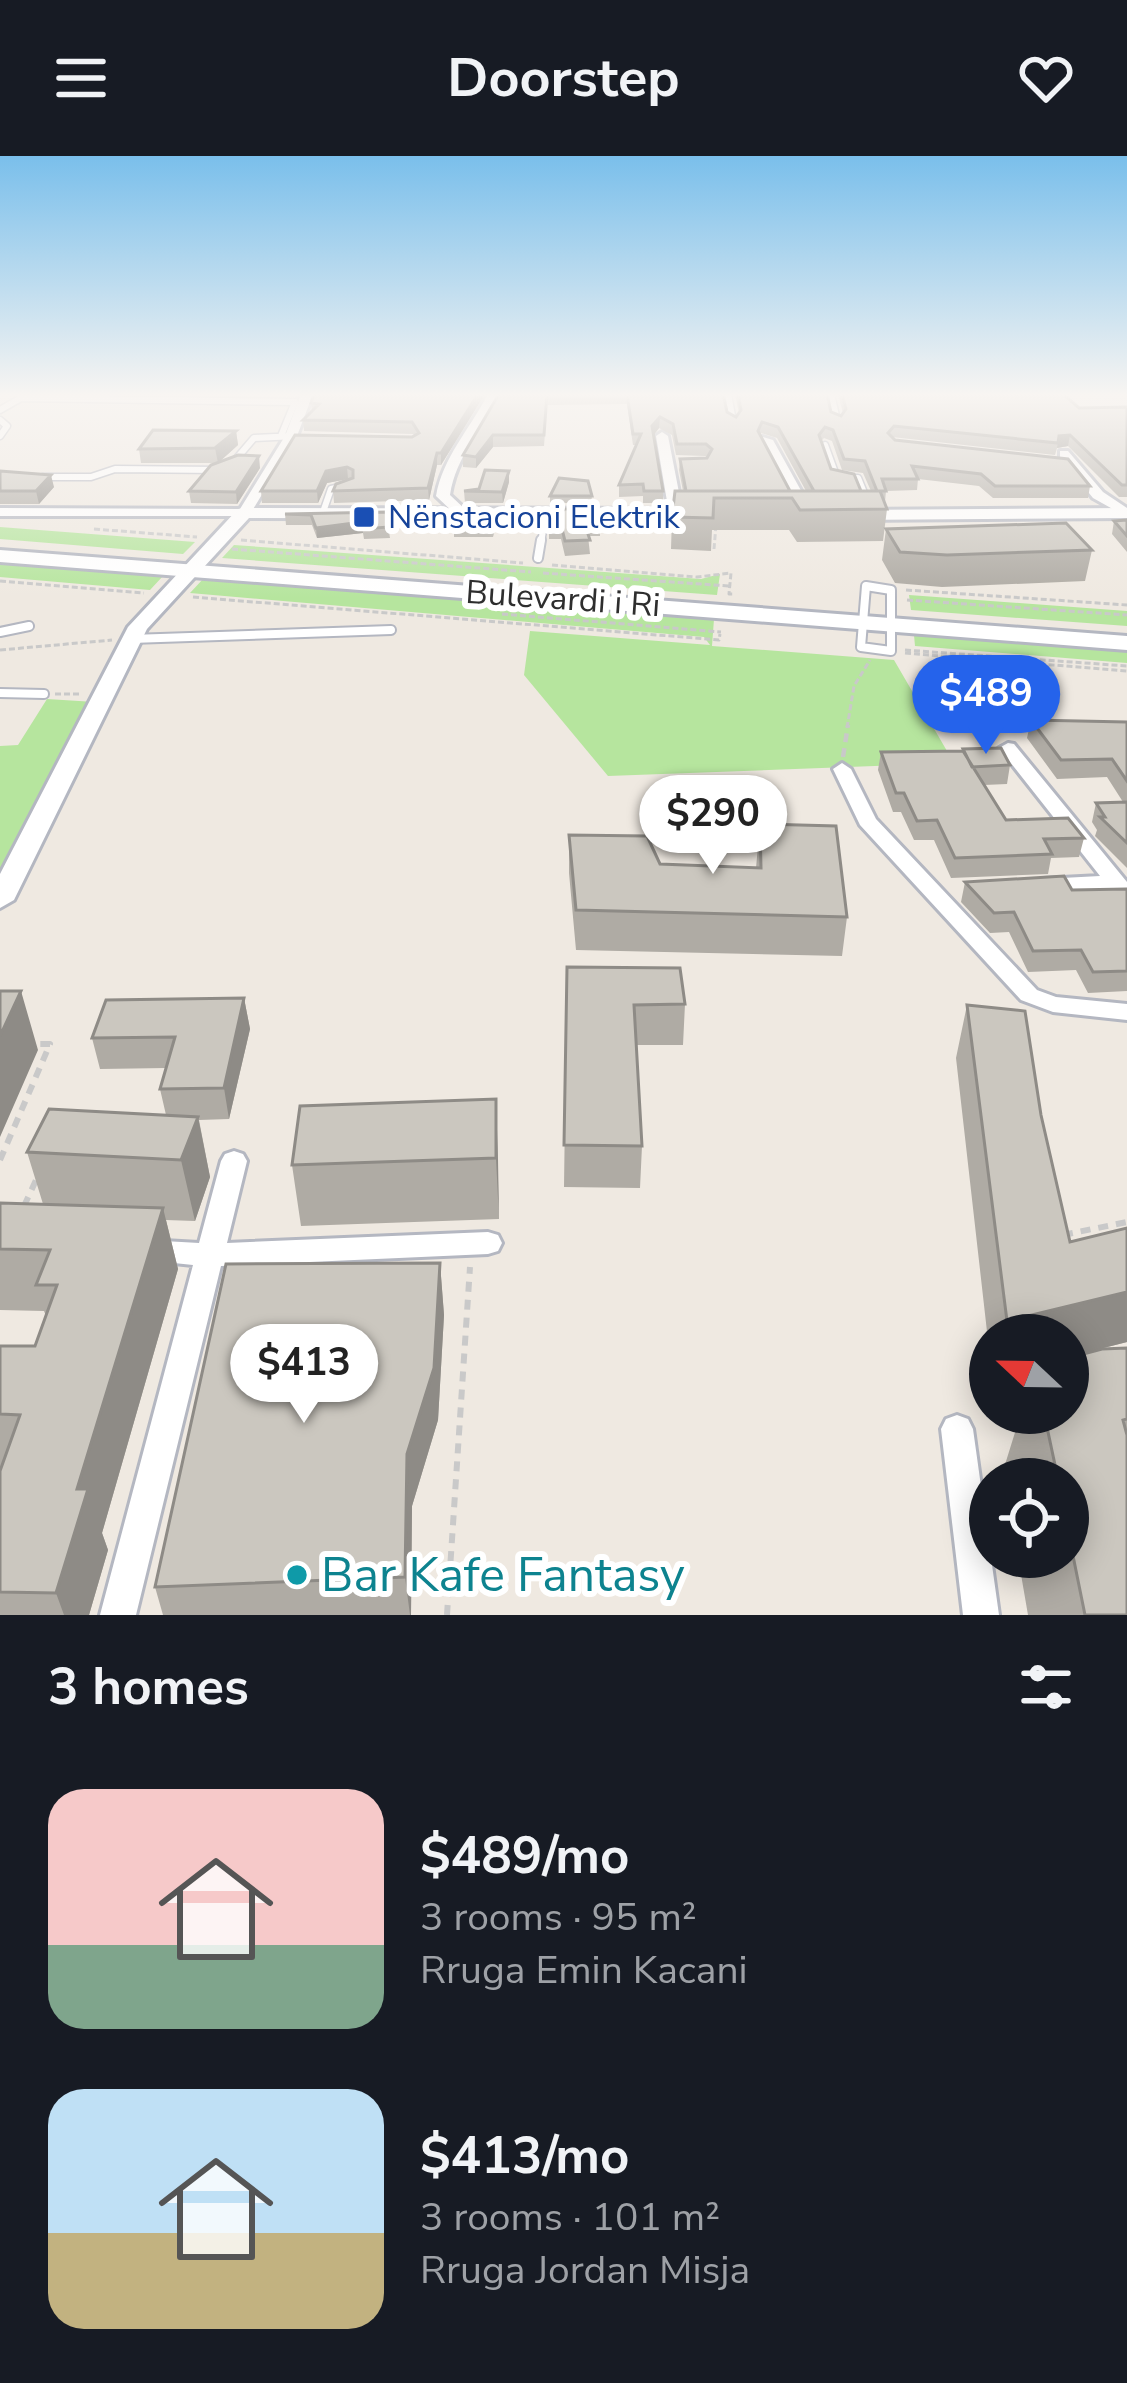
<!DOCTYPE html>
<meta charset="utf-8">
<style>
:root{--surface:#171b24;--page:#20242c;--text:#f1f3f6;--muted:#9ea1a6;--accent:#2563eb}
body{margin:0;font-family:"Nunito Sans",sans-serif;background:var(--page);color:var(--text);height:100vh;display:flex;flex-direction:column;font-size:45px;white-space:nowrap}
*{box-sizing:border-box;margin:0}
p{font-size:39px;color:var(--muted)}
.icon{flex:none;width:66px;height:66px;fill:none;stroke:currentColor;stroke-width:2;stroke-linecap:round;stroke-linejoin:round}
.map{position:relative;height:1459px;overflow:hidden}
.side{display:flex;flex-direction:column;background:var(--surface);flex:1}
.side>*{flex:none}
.needle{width:78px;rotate:292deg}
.fabs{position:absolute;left:969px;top:1158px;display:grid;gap:24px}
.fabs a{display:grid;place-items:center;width:120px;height:120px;border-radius:50%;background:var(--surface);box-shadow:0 6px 30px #0003;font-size:60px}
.price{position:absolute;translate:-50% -102px;padding:0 27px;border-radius:42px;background:#fff;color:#222;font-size:39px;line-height:78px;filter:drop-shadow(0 3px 6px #0008)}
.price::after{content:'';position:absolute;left:50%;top:72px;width:36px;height:27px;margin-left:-18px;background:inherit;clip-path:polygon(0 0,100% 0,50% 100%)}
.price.selected{background:var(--accent);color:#fff}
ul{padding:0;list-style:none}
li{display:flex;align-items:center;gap:36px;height:300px;padding:0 48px}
li span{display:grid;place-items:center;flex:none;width:336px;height:240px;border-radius:36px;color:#555}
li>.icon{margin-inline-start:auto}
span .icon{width:144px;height:144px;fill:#fffc;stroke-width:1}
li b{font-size:51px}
h2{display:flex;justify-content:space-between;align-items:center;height:144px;padding:0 48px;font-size:51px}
header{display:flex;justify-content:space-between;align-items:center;height:156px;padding:0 48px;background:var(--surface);font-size:54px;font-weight:700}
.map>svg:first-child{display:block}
</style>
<header><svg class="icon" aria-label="menu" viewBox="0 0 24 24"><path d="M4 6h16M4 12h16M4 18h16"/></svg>Doorstep<svg class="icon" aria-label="heart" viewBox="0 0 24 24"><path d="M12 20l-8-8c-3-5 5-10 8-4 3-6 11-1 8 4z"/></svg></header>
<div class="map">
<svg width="1127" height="1459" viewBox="0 0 1127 1459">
<rect width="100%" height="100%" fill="#efe9e1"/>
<!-- green -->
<path fill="#b6e59e" d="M0,371L195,386L183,398L0,383Z
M234,389L701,423L720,418L717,439L222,402Z
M0,408L163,420L150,434L0,421Z
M203,423L714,463L712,490L894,504L954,607L608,620L524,519L530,475L710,489L704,481L190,437Z
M909,439L1127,455V470L911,454Z
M914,479L1127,495V507L915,490Z
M47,543L95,546L0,744V590L18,589Z"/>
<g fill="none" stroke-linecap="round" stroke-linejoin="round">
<!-- service-far1 casing -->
<g stroke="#b4b7c1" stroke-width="9">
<path id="service-far1" d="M728,238L733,265
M831,238L837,264
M0,254L21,242L295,246L281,280
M0,264L7,270L0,280
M825,289L837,322H858L867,344
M43,321H91L115,313L219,314L231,309L254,282L296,280
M323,356L331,333L344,330
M541,387L546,356"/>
</g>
<!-- service casing -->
<g stroke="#b4b7c1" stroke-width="12">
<path id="service" d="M538,402L541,384
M866,430L891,434V495L861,491Z
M0,476L29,470
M131,483L391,474
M0,537L44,538"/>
</g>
<!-- minor casing -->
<g stroke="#b4b7c1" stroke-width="6">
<path id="minor" d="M301,238H313L297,280L249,360H0V352L240,353L285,280Z
M488,238H500C483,272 456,300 450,339L467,355L455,358L436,340C443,301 470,273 488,238Z
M662,276L668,280L683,357L676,361L669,357L656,280Z
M763,281L773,284L814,358L812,361L800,358L761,284Z
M1060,295H1068L1103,336L1127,352V361L1093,342L1060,301Z
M1008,587L1014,588L1127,726V746L1120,744L1110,733H1036L1033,729L1036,725L1043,723L1100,720L999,592Z
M842,607L851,613L876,663L1037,834L1056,841L1127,848V864L1053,856L1021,844L860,669L833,613Z
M234,995L243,998L247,1005L227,1087L488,1076L498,1079L502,1087L498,1095L488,1098L221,1110L136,1459H100L193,1109L136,1103L132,1095L136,1087L146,1084L199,1087L221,1005L225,998Z
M957,1259L968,1263L973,1273L999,1459H963L941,1273L946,1263Z"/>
</g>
<!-- tertiary casing -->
<g stroke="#b4b7c1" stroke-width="6">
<path id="tertiary" d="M244,352L709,353L718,358L709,363L249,362L147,473L14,744L0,752V718L128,471L238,353Z
M1127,352V362L849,364L840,359L849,354Z"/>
</g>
<!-- secondary casing -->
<g stroke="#b4b7c1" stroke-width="6">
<path id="secondary" d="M0,394L1127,480V494L0,406Z"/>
</g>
<!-- path-far2 -->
<path stroke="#c9c9c9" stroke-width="3" stroke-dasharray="6 3" stroke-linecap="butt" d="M94,373L197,381
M241,384L523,407
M232,393L531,416
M714,393L716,369
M552,409L697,421L731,417L729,438H733
M543,417L729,430
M0,425L144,437
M906,434L1127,449
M193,441L719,484L720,478
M907,444L1127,459
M502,458L721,476
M0,494L112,484
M905,494L1127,510
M905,497L1127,515
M55,538H80
M847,572L854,530L870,504"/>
<!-- path-far1 -->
<path stroke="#c9c9c9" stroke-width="4.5" stroke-dasharray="9 6" stroke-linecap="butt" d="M843,601L848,569"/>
<!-- path -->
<path stroke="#c9c9c9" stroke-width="6" stroke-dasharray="10 8" stroke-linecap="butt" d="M0,1004L50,888H32
M24,1050L37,1022
M1063,1079L1127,1066
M447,1459L470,1111"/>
<!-- service-far1 -->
<use href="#service-far1" stroke="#fff" stroke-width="6"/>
<!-- service -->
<use href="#service" stroke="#fff" stroke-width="8"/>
<!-- minor -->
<use href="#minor" fill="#fff" fill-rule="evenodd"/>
<!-- tertiary -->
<use href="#tertiary" fill="#fff" fill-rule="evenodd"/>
<!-- secondary -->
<use href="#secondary" fill="#fff" fill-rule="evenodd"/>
</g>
<!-- wall -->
<path fill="#afaba4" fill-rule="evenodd" d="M314,238H485L441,309H437L429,344L334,347L333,335L348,323L327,327L318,347H262L261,335L415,280L413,278L304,275L303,264L312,255L311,247Z
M499,238H723L727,256L736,261L739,257L735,238H827L831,256L841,260L843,257L838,238H1063L1079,252L1127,251V341H1119L1068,290L1057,292L1055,299L892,281L895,284L1090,330L1088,342H993L979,330L918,323L917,334L886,335L885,346L887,353L883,385L797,386L789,374H712L711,395L671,393L672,361L683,335L679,314L680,303L708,302L705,300L676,299L672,279L659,272L654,279L663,335V347H643V340L619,341V329L636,289H633L627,248L547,249L544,290L493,291L476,312L463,311V299ZM761,277L777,282L806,335H790L760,279ZM824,282L832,285L842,314L863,317L871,335H861L831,313L821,285Z
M236,275L238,289L218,307H141L139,293Z
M260,312L237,348L191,347L189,335Z
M0,315L54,331L39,348H0Z
M509,315V326L503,347H465L464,335L479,333Z
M550,340H592L591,347H550Z
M386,356L390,382L364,383L363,377L317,382L312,369H286L285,358Z
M1127,364V396L1112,378L1114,365Z
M600,366V380H588L590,398L565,400L561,383H549V369Z
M497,367L493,381H454V373Z
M886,373L1092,394L1085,425L942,431L895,427L882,404Z
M1031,564L1127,566V712L1095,680L1097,674L1092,666L1096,647L1123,646L1107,621L1057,623L1027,582Z
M881,596L1010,609L1007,628L984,629L1006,664L1084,682L1079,701L1051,702L1048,718L951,722L934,684H914L901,656H893L878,614Z
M760,668L847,761L842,800L576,794L569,717V679L660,708L756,712Z
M965,726L1072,734L1127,732V835L1088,837L1076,814L1028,816L1009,776L990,777L961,746Z
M567,811L685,848L683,889H636L642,990L640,1032L564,1031Z
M244,842L250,873L229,963L199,964L210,1021L195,1065L166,1064L178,1113L102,1377L108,1394L89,1459H0V1190H35L46,1160L44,1155L0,1154V1047L43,1048L27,996L166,959L160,933L166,912L100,913L92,882Z
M967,849L1041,959L1070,1086L1127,1186L1068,1201V1179H990V1202L956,902Z
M496,943L499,1063L301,1070L292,1009Z
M440,1107L444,1159L438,1264L412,1350L411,1459H163L155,1431Z
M1127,1192V1459H1028L1018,1401H1068V1323H1005L1003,1315L1021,1257H1068Z"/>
<!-- shaded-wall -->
<path fill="#8e8b86" d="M478,238H485L441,309V297Z
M660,261L659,272L652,281V270Z
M236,275L238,289L218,307L215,292Z
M493,279V291L476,312V301Z
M1070,279L1068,290L1057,292L1059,280Z
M437,297V309L429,344L428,332Z
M259,300L260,312L237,348L236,336Z
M347,311L348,323L327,327L318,347L317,335L326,315Z
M509,315V326L503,347L502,336Z
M51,319L54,331L39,348L36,335Z
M362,366L363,377L317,382L316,372Z
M21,835L38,894L0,981V880Z
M244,842L250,873L229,963L224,932Z
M496,943L498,1003L499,1063L496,1002Z
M198,961L210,1021L195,1065L181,1004Z
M163,1052L178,1113L102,1377L108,1394L89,1459H64L56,1437L77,1333Z
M440,1107L444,1159L438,1264L412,1350L411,1459H410L405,1421L407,1298Z
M1127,1136V1186L1068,1201V1179H1004L1007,1165Z"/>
<!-- building -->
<path fill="#cbc7bf" stroke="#8e8b86" stroke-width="3" d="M314,238H478L441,297H437L428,332L333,335L336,328L353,322V314L347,311L326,315L317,335H261L295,279L412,281L419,277L412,266L303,264L319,248L311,247Z
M499,238H557H547L544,279H493L476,301L463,299Z
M627,238H723L727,256L736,261L741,254L738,238H827L831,256L841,260L846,253L842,238H1063L1079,252L1127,251V329H1122L1070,279L1059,280L1058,287L894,270L888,277L895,284L1068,303L1090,330H995L981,318L912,310L918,323H882L886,335H877L865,305L844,303L833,274L825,271L819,279L831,313L854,318L861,335H814L778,271L762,266L758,275L790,335H686L680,303L707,302L712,293L706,288H677L673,268L660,261L652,270L663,335H644L643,328L619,329L641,278H633Z
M153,274L236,275L215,292L139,293Z
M238,299L259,300L236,336L189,335L211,309Z
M485,314L509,315L502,336L464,335L479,333Z
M0,315L51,319L36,335H0Z
M559,322L588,325L592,340H550Z
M675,335H880L887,353L800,354L792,342H714L713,362L672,361Z
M552,353H596L600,366H584L590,384L565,385L561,369H549Z
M386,356L389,371L363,373L362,366L316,372L311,359L285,358Z
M457,359H497L492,373H454Z
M1127,364V380L1114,365Z
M1066,367L1092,394L947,399L900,396L886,373Z
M1031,564L1127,566V625L1112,603L1061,604Z
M1001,592L1010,609L972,611L963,593Z
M963,595L1006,664L1068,662L1084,682L1044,683L1052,698L955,702L937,664L917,665L904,637H896L881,596Z
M1127,646V687L1100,661H1105L1096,647Z
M760,668L836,670L847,761L576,754L569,679L647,680L660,708L761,712Z
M1064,720L1072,734L1127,733V815L1093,816L1081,794L1033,795L1014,756L994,757L965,726Z
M567,811L680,812L685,848L634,849L642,990L564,989Z
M0,835H21L0,880Z
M244,842L224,932L160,933L175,881L92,882L106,844Z
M967,849L1025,855L1041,959L1070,1086L1127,1072V1136L1007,1165Z
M496,943V1002L292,1009L300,950Z
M49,953L198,961L181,1004L27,996Z
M0,1047L163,1052L77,1333H88L56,1437L0,1436V1315L20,1259L0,1258V1190H35L57,1129H36L50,1094L0,1093Z
M440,1107L434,1212L407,1298L405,1421L155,1431L226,1108Z
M1127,1192V1263L1123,1264L1127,1279V1459H1085L1068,1375V1323H1058L1044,1257H1068V1202L1102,1193Z"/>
<!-- sky -->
<linearGradient id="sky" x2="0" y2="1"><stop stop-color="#7abfeb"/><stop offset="0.54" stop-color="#f8f5f2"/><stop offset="1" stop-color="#f8f5f2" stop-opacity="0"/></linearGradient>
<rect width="1127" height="442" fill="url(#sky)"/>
<!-- markers -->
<rect fill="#1a4fb4" stroke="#fff" stroke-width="4.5" x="352" y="349" width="24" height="24" rx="6"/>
<circle fill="#0f9aa8" stroke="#fff" stroke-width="4.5" cx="297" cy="1419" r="12"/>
<g text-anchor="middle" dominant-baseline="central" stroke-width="12" stroke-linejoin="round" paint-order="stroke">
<!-- far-transit labels -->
<g font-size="33" fill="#164399" stroke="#fff" text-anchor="start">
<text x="388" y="361">Nënstacioni Elektrik</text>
</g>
<!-- far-street labels -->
<g font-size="33" fill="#2e2e2e" stroke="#fff">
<text transform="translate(563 443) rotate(4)">Bulevardi i Ri</text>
</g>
<!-- near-culture labels -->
<g font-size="48" fill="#0d838f" stroke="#fff" text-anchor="start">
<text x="321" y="1419">Bar Kafe Fantasy</text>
</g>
</g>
</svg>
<div class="fabs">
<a><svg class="needle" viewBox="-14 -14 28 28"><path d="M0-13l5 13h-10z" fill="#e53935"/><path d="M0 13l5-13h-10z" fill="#9ea1a6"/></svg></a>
<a><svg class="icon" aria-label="locate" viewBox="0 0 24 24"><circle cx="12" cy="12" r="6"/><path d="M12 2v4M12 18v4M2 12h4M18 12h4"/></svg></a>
</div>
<b class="price selected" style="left:986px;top:601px">$489</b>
<b class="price" style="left:713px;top:721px">$290</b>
<b class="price" style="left:304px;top:1270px">$413</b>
</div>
<section class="side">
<h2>3 homes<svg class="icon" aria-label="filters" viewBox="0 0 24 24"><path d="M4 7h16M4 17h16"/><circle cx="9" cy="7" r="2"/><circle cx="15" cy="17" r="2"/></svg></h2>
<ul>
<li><span style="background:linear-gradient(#f6c9c9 65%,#7fa58c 0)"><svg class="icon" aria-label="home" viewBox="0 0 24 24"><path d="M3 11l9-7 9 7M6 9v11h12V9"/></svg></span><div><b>$489/mo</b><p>3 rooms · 95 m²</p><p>Rruga Emin Kacani</p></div></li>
<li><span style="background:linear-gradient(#bfe0f5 60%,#c2b280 0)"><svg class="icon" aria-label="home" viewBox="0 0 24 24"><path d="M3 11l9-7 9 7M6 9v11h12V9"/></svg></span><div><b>$413/mo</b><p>3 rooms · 101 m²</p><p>Rruga Jordan Misja</p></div></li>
</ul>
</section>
